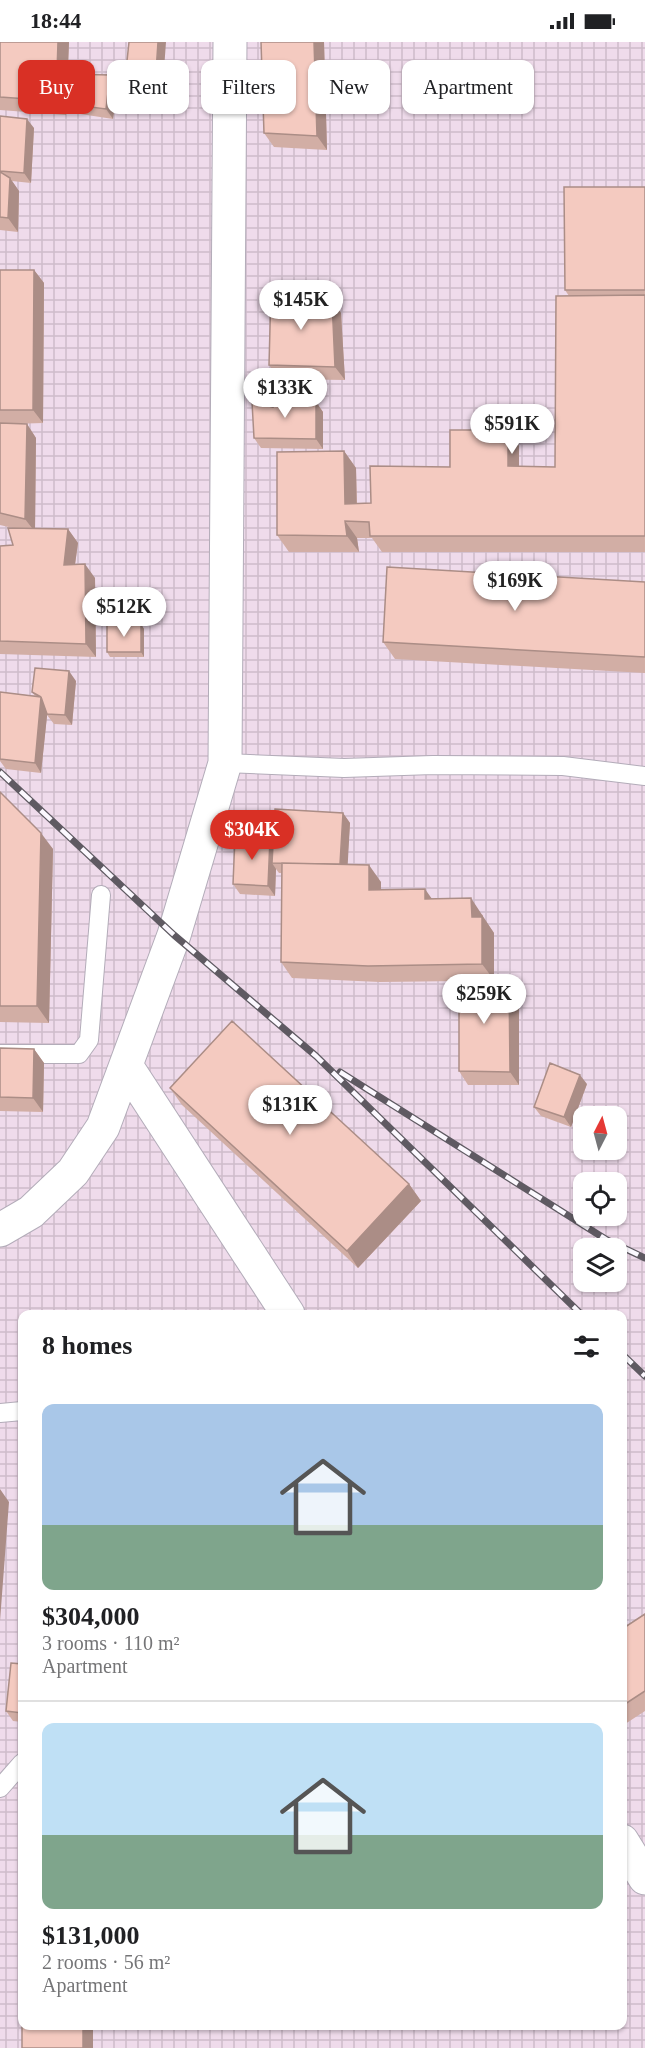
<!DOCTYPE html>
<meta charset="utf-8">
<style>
:root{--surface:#fff;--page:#f2f2f2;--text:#202124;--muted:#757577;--line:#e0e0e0;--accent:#d93025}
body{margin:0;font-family:Georgia,serif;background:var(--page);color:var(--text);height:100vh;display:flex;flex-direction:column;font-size:22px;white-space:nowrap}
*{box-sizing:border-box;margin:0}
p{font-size:20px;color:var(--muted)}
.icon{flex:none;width:33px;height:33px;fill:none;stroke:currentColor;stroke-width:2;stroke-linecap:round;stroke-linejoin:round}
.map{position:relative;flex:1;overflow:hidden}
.details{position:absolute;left:18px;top:1268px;width:609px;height:720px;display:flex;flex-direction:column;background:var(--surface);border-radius:12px;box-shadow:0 2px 4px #0004}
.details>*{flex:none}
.hud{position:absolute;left:18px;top:18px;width:609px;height:54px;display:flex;gap:12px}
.needle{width:39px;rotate:6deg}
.controls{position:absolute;left:573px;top:1064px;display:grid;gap:12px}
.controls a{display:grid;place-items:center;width:54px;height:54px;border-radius:12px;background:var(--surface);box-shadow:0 2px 4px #0004;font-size:30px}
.price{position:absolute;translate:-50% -51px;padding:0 14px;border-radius:21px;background:#fff;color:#222;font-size:20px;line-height:39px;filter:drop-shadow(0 2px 3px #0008)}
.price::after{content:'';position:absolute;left:50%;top:36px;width:18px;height:14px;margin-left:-9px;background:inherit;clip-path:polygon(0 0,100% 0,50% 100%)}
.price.active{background:var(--accent);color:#fff}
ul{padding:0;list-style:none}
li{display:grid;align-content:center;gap:12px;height:318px;padding:0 24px}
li+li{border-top:2px solid var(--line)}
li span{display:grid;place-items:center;height:186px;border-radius:12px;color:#555}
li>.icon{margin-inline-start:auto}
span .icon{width:108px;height:108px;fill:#fffc;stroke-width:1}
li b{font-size:26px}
h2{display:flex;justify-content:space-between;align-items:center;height:72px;padding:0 24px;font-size:26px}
.pill{padding:0 21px;border-radius:12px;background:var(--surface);box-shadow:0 2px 4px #0004;font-size:21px;line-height:54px}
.pill.active{background:var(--accent);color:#fff}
.status{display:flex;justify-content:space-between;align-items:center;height:42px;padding:0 30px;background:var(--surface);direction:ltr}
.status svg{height:16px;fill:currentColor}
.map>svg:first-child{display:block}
</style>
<div class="status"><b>18:44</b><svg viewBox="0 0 49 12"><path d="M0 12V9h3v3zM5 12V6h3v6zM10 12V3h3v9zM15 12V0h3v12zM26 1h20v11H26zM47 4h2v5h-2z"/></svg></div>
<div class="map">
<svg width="645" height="2006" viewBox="0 0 645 2006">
<defs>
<pattern id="industrial-grid" width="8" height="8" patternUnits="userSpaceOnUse" patternTransform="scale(1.5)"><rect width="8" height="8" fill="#efdbeb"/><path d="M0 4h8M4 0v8" fill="none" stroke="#cebcca"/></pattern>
</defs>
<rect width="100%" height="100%" fill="#f0e8f7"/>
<!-- industrial -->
<path fill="url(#industrial-grid)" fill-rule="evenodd" d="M0,0H645V2006H0ZM584,1074H616V1107H584ZM584,1140H616V1173H584ZM584,1206H616V1239H584ZM22,1272H622V1983H22Z"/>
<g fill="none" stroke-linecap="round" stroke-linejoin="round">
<!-- service casing -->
<g stroke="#b3acb9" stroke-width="20">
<path id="service" d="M225,721L344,726L433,723L563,724L645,734
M0,1012H79L89,998L101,853
M0,1371L22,1369
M0,1746L22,1721"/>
</g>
<!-- minor casing -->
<g stroke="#b3acb9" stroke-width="35">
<path id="minor" d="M127,1025L288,1272
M0,1188L31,1170L73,1130L103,1085L174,893L225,721L230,0
M622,1799L645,1836"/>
</g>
<!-- service -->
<use href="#service" stroke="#fff" stroke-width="18"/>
<!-- minor -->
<use href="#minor" stroke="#fff" stroke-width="33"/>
<!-- rail casing -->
<g stroke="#5f5a62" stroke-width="7">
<path id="rail" d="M0,730L174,893L316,1014L581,1272
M340,1030L607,1198L645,1216
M622,1312L645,1334"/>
</g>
<!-- rail -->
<use href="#rail" stroke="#fbf8fe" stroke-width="4.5" stroke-dasharray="14" stroke-linecap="butt"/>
</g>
<!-- wall -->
<path fill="#d2aea5" d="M0,0H69L66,73L0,68Z
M129,0L162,55L132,48L125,38Z
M261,0H324L327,108L274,105L264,91Z
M110,33L117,43L113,77L74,71L67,62Z
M0,74L34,86L31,141L12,139L19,149L18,190L0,188Z
M645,145V510H382L372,496H357L359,510H289L277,493L344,409L356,426L357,461H371L450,425L508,388L519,404V425H555L569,254L565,248Z
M0,228H34L44,241L43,381L11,382H27L36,396L35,486L68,487L78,501L75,523L95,536L96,615L0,612V504L13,503V486L0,483Z
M332,258L341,271L345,338L279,337L269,323Z
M316,360L323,370V407L261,406L254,396Z
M645,540V631L395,617L383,600Z
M141,582L144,587V615H110L107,610Z
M76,639L72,683L54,682L47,673L41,731L6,727L0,719V650L35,654L32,650Z
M0,750L53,807L49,981L0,980Z
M343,771L350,781L347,822L381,840V848L432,857L483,873V876L494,891V936H509L519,950V1043H468L459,1029V939L380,940L292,936L281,920L282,831H279L276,827L275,854L240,852L233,842L273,801Z
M0,1006L34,1007L44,1021L43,1070L0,1069Z
M587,1042L571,1085L541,1074L534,1065Z
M170,1046L409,1142L421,1159L358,1226L182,1063Z
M645,1572V1669L622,1684V1587Z
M22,1622V1680L13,1679L6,1669Z"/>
<!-- shaded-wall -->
<path fill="#ab8d86" d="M58,0H69L66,73L56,59Z
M158,0H166L162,55L155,45Z
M314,0H324L327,108L317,94Z
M110,33L117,43L113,77L106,67Z
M27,77L34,86L31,141L24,131Z
M10,136L19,149L18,190L8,176Z
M34,228L44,241L43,381L33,368Z
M332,258L341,271L345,338L335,325Z
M316,360L323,370V407L316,397Z
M27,382L36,396L35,490L25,477Z
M508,388L519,404V441L508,424Z
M344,409L356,426L357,478L345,462Z
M345,479L357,496L359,510L347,494Z
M68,487L78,501L73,536L64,523Z
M85,522L95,536L96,615L86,602Z
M141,582L144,587V615L141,610Z
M69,629L76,639L72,683L65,673Z
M41,655L48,665L41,731L35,721Z
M343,771L350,781L347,835L340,825Z
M41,791L53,807L49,981L37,964Z
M270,797L277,806L272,821L276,827L275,854L268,844Z
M369,823L381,840V864L369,848Z
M425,847L437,864L425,857Z
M471,856L494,891V938L482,922L472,875Z
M509,936L519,950V1043L510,1030Z
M34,1007L44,1021L43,1070L33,1056Z
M580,1033L587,1042L571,1085L564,1075Z
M409,1142L421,1159L358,1226L347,1209Z
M0,1447L9,1460L0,1579Z
M83,1983H90L93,1987V2006H83Z"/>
<!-- building -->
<path fill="#f4cac0" stroke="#ab8d86" stroke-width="1.5" d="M0,0H58L56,59L0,55Z
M129,0H158L155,45L125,38Z
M261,0H314L317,94L264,91Z
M69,32L110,33L106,67L67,62Z
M0,74L27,77L24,131L0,129Z
M0,130L10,136L8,176L0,175Z
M564,145H645V248H565Z
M0,228H34L33,368H0Z
M271,249L332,258L335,325L269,323Z
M645,253V494H370L369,480L345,479L347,494L277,493V410L344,409L345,462L371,461L370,424L450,425V388H508V424L555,425L556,254Z
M276,354L316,360V397L254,396L252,360L273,365Z
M0,381L27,382L25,477L0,471Z
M8,486L68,487L64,523L85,522L86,602L0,599V504L13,503Z
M387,525L645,540V615L383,600Z
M107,581L141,582V610H107Z
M35,626L69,629L65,673L47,672L41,655L35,721L0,717V650L41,655L32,650Z
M0,750L41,791L37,964H0Z
M275,767L343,771L340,822L272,821Z
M235,795L270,797L268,844L233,842Z
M282,821L369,823V848L425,847V857L471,856L472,875H482V922L368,924L281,920Z
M459,936H509L510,1030L459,1029Z
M232,979L409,1142L347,1209L170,1046Z
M0,1006L34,1007L33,1056L0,1055Z
M550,1021L580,1033L564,1075L534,1065Z
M645,1572V1649L622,1664V1587Z
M11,1621L22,1622V1671L6,1669Z
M22,1972V1983H83V2006H22Z"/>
</svg>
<div class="controls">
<a><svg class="needle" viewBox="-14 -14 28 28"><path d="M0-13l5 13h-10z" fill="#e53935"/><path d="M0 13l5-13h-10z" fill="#757577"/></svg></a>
<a><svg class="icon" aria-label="locate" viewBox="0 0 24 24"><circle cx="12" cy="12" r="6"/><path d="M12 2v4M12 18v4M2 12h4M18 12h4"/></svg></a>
<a><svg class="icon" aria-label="layers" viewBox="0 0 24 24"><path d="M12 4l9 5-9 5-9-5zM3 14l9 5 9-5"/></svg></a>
</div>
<b class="price" style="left:301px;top:289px">$145K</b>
<b class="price" style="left:285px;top:377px">$133K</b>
<b class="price" style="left:512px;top:413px">$591K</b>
<b class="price" style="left:515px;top:570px">$169K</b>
<b class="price" style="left:124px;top:596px">$512K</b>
<b class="price active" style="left:252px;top:819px">$304K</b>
<b class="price" style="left:484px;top:983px">$259K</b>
<b class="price" style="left:290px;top:1094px">$131K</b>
<div class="hud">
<a class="pill active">Buy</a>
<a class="pill">Rent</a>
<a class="pill">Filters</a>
<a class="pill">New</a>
<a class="pill">Apartment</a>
</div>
<section class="details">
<h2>8 homes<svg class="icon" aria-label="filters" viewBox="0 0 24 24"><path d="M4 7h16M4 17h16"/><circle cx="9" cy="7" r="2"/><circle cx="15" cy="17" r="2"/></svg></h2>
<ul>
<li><span style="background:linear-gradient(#a9c7e8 65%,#7fa58c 0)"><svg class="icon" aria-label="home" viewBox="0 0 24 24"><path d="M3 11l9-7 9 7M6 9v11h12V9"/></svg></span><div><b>$304,000</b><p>3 rooms · 110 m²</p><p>Apartment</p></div></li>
<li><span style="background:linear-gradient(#bfe0f5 60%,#7fa58c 0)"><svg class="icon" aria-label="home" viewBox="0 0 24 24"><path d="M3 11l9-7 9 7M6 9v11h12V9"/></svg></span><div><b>$131,000</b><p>2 rooms · 56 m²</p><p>Apartment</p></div></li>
</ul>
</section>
</div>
